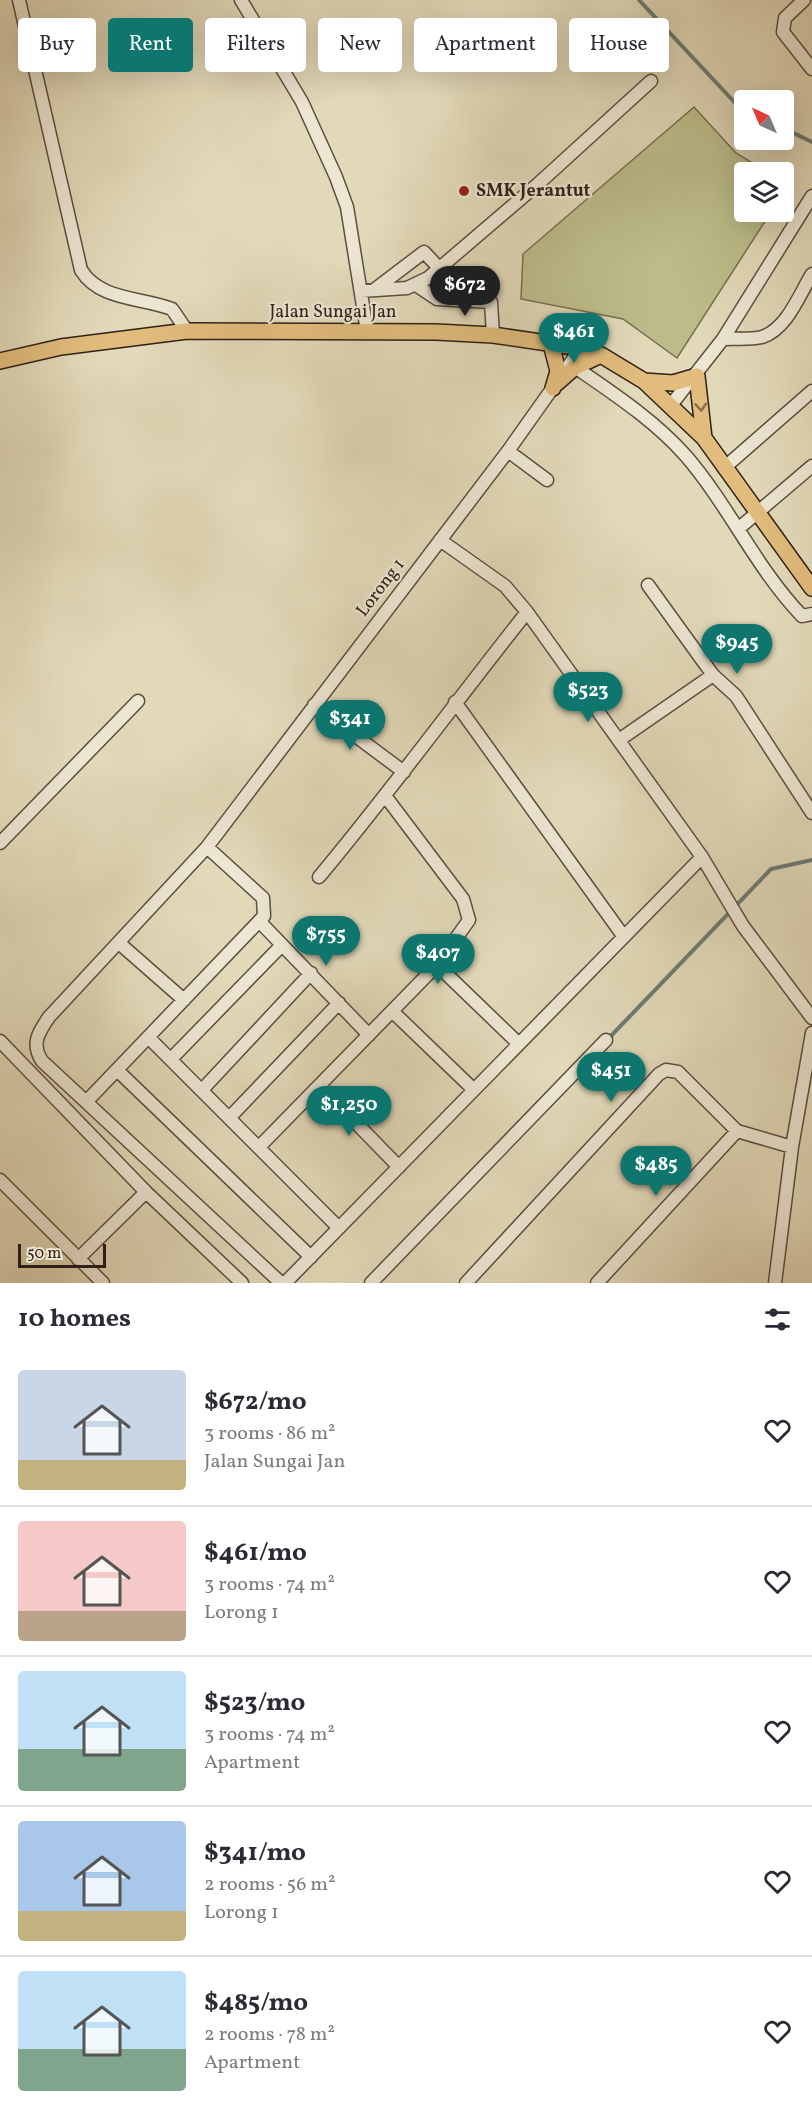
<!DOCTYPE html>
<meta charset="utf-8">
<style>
:root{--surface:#fff;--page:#f7f7f7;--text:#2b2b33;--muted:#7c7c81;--line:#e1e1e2;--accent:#0f766e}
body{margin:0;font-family:Vollkorn,serif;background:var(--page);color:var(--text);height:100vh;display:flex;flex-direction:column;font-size:22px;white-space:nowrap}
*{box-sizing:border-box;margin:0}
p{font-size:20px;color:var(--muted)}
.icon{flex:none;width:33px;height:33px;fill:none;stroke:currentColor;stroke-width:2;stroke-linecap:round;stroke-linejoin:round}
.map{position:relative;height:1283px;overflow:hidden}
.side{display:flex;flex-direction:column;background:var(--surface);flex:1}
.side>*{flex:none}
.guide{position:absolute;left:18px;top:18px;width:777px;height:54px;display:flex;gap:12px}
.needle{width:39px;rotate:316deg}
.tools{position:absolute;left:734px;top:90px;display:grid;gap:12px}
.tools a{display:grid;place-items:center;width:60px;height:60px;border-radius:6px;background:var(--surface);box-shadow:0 6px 24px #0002;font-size:30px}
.scale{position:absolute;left:18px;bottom:15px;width:88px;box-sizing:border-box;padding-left:6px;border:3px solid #311f18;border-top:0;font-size:16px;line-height:21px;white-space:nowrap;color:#311f18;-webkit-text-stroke:4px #ece6d2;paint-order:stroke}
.price{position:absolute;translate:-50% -51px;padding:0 14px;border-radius:21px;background:var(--accent);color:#fff;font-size:20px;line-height:39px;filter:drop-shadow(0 2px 3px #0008)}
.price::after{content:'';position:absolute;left:50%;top:36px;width:18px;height:14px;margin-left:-9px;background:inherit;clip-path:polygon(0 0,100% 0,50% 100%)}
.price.selected{background:#222;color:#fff}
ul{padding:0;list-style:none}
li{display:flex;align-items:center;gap:18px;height:150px;padding:0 18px}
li+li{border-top:2px solid var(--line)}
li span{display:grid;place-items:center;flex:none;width:168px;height:120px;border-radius:6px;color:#555}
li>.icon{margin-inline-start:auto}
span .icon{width:72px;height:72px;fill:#fffc;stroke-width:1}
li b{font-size:26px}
h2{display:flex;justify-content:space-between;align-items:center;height:72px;padding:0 18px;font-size:26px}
.tag{padding:0 21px;border-radius:6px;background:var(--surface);box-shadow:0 6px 24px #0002;font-size:21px;line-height:54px}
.tag.selected{background:var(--accent);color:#fff}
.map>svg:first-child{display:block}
</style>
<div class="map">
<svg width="812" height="1283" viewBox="0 0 812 1283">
<rect width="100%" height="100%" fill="#e2d9b9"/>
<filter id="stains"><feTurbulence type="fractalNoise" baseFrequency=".00333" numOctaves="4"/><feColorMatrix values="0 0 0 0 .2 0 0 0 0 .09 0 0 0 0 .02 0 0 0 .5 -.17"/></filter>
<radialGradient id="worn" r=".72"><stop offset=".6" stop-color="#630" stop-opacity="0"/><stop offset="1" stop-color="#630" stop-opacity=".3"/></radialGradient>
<!-- garden -->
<path fill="#bcbc8a" stroke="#766e51" stroke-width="1.5" d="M694,107L736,153L767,172H744V212H771L677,358L623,319L521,299L523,254Z"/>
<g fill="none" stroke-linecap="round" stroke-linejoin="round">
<!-- stream -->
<path stroke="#6d7c75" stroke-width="4" d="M639,0L738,106L744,109
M783,128L812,142
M609,1038L771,869L812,860"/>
<!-- minor casing -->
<g stroke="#5d4e40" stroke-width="15">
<path id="minor" d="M19,0L81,270C100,301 142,297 172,309L187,331
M241,0L302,102L336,177L347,207L367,331
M804,0L785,18L783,32L812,69
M416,285L437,299L491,302L493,335
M374,290L424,252L440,269
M361,291L407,288L428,278L538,184L651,81
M723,339C735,338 750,340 762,337C787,329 799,295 812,274
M575,367C614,394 654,420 686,456C729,506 756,568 802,616L812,614
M671,405L723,339L812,196
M508,451L547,480
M724,468L812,391
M738,529L812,466
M440,540L505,586L527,612L702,857L743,926L812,1018
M648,585L713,675
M455,702L624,937
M314,705L404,772
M619,740L713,675L736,696L812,813
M0,843L138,701
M319,877C391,791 457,700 527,612
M259,921L369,1035
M119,943L184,1000
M437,965L519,1044
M392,1011L474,1090
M148,1037L339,1228
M0,1041L146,1192L242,1283
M171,1059L282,945
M117,1070L311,1257
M320,1086L399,1167
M202,1090L311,973
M86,1102L264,916L263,898L207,847
M230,1117L339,1003
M260,1146L437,965L469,920L463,899L386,797
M0,1180L103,1283
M78,1259L146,1192
M281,1283L42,1061C31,1044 38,1033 49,1017L207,847L508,451L581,348
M285,1283L702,857
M371,1283L606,1040
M466,1283L659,1074L666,1070L678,1072L737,1131L792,1147
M597,1283L737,1131
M775,1283L792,1147L812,1033"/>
</g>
<!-- major casing -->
<g stroke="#311f18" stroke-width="18">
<path id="major" d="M551,344L558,371L553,388
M0,361L61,347L187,331L436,332L493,335L581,348L601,355L644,381L704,438L812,588
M644,381L673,383L697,376L704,438
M557,383L575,367L601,355"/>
</g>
<!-- minor -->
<use href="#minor" stroke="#ece6d2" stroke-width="12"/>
<!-- major -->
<use href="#major" stroke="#e1bc7c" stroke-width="15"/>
</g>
<!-- one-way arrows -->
<defs><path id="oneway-chevron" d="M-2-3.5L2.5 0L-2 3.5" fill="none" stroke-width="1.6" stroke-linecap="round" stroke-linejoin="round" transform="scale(1.5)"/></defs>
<use stroke="#896e4a" href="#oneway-chevron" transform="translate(701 407) rotate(86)"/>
<!-- markers -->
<circle fill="#8f2418" stroke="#ece6d2" stroke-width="2" cx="464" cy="191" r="6"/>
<g text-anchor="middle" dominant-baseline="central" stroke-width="4.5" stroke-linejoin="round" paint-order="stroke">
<!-- poi labels -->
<g font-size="18" font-weight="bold" fill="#311f18" stroke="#ece6d2" text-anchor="start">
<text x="476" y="191">SMK Jerantut</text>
</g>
<!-- street labels -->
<g font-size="18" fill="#311f18" stroke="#ece6d2">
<text x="333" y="312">Jalan Sungai Jan</text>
<text transform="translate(381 588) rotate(-53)">Lorong 1</text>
</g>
</g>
<rect width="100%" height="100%" filter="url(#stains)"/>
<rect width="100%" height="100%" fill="url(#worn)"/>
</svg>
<div class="tools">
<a><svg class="needle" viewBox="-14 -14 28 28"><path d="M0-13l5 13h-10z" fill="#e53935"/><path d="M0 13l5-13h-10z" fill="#7c7c81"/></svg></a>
<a><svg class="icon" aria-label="layers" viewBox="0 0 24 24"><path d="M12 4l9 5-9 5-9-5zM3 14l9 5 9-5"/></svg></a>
</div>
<div class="scale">50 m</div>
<b class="price selected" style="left:465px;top:317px">$672</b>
<b class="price" style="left:574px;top:364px">$461</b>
<b class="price" style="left:737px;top:675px">$945</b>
<b class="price" style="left:588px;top:723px">$523</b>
<b class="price" style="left:350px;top:751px">$341</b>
<b class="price" style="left:326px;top:967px">$755</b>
<b class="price" style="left:438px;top:985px">$407</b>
<b class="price" style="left:611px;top:1103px">$451</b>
<b class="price" style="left:349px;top:1137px">$1,250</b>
<b class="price" style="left:656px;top:1197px">$485</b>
<div class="guide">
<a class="tag">Buy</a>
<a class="tag selected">Rent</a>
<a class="tag">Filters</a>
<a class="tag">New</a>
<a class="tag">Apartment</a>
<a class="tag">House</a>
</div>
</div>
<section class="side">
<h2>10 homes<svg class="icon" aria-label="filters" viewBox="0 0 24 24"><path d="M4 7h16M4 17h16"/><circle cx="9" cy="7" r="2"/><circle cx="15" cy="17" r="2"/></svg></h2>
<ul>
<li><span style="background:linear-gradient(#c9d6e8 75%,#c2b280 0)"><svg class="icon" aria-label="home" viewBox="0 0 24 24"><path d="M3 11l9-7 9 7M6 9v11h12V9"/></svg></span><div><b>$672/mo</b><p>3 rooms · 86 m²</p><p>Jalan Sungai Jan</p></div><svg class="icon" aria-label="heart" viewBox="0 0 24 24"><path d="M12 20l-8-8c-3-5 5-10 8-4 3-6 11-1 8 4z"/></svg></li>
<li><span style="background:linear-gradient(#f6c9c9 75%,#b9a48a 0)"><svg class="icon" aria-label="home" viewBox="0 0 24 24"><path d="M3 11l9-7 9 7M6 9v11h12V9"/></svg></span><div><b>$461/mo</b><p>3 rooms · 74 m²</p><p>Lorong 1</p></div><svg class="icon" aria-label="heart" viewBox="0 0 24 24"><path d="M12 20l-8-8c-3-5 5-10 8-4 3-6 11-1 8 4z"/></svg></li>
<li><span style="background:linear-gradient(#bfe0f5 65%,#7fa58c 0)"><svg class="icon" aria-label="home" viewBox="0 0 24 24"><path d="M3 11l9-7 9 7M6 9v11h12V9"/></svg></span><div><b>$523/mo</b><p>3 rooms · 74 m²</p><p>Apartment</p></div><svg class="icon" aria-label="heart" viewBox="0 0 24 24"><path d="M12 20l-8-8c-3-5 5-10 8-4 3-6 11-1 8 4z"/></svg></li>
<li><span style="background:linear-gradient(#a9c7e8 75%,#c2b280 0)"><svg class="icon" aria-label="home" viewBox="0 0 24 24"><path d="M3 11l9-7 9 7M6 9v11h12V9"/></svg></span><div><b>$341/mo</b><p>2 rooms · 56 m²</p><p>Lorong 1</p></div><svg class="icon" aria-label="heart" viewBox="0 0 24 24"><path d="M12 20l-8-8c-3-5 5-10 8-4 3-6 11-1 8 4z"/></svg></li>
<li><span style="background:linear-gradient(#bfe0f5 65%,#7fa58c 0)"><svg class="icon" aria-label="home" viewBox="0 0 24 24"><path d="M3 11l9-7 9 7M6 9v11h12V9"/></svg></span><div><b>$485/mo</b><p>2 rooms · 78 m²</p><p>Apartment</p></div><svg class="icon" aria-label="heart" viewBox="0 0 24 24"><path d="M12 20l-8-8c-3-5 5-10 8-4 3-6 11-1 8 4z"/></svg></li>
</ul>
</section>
